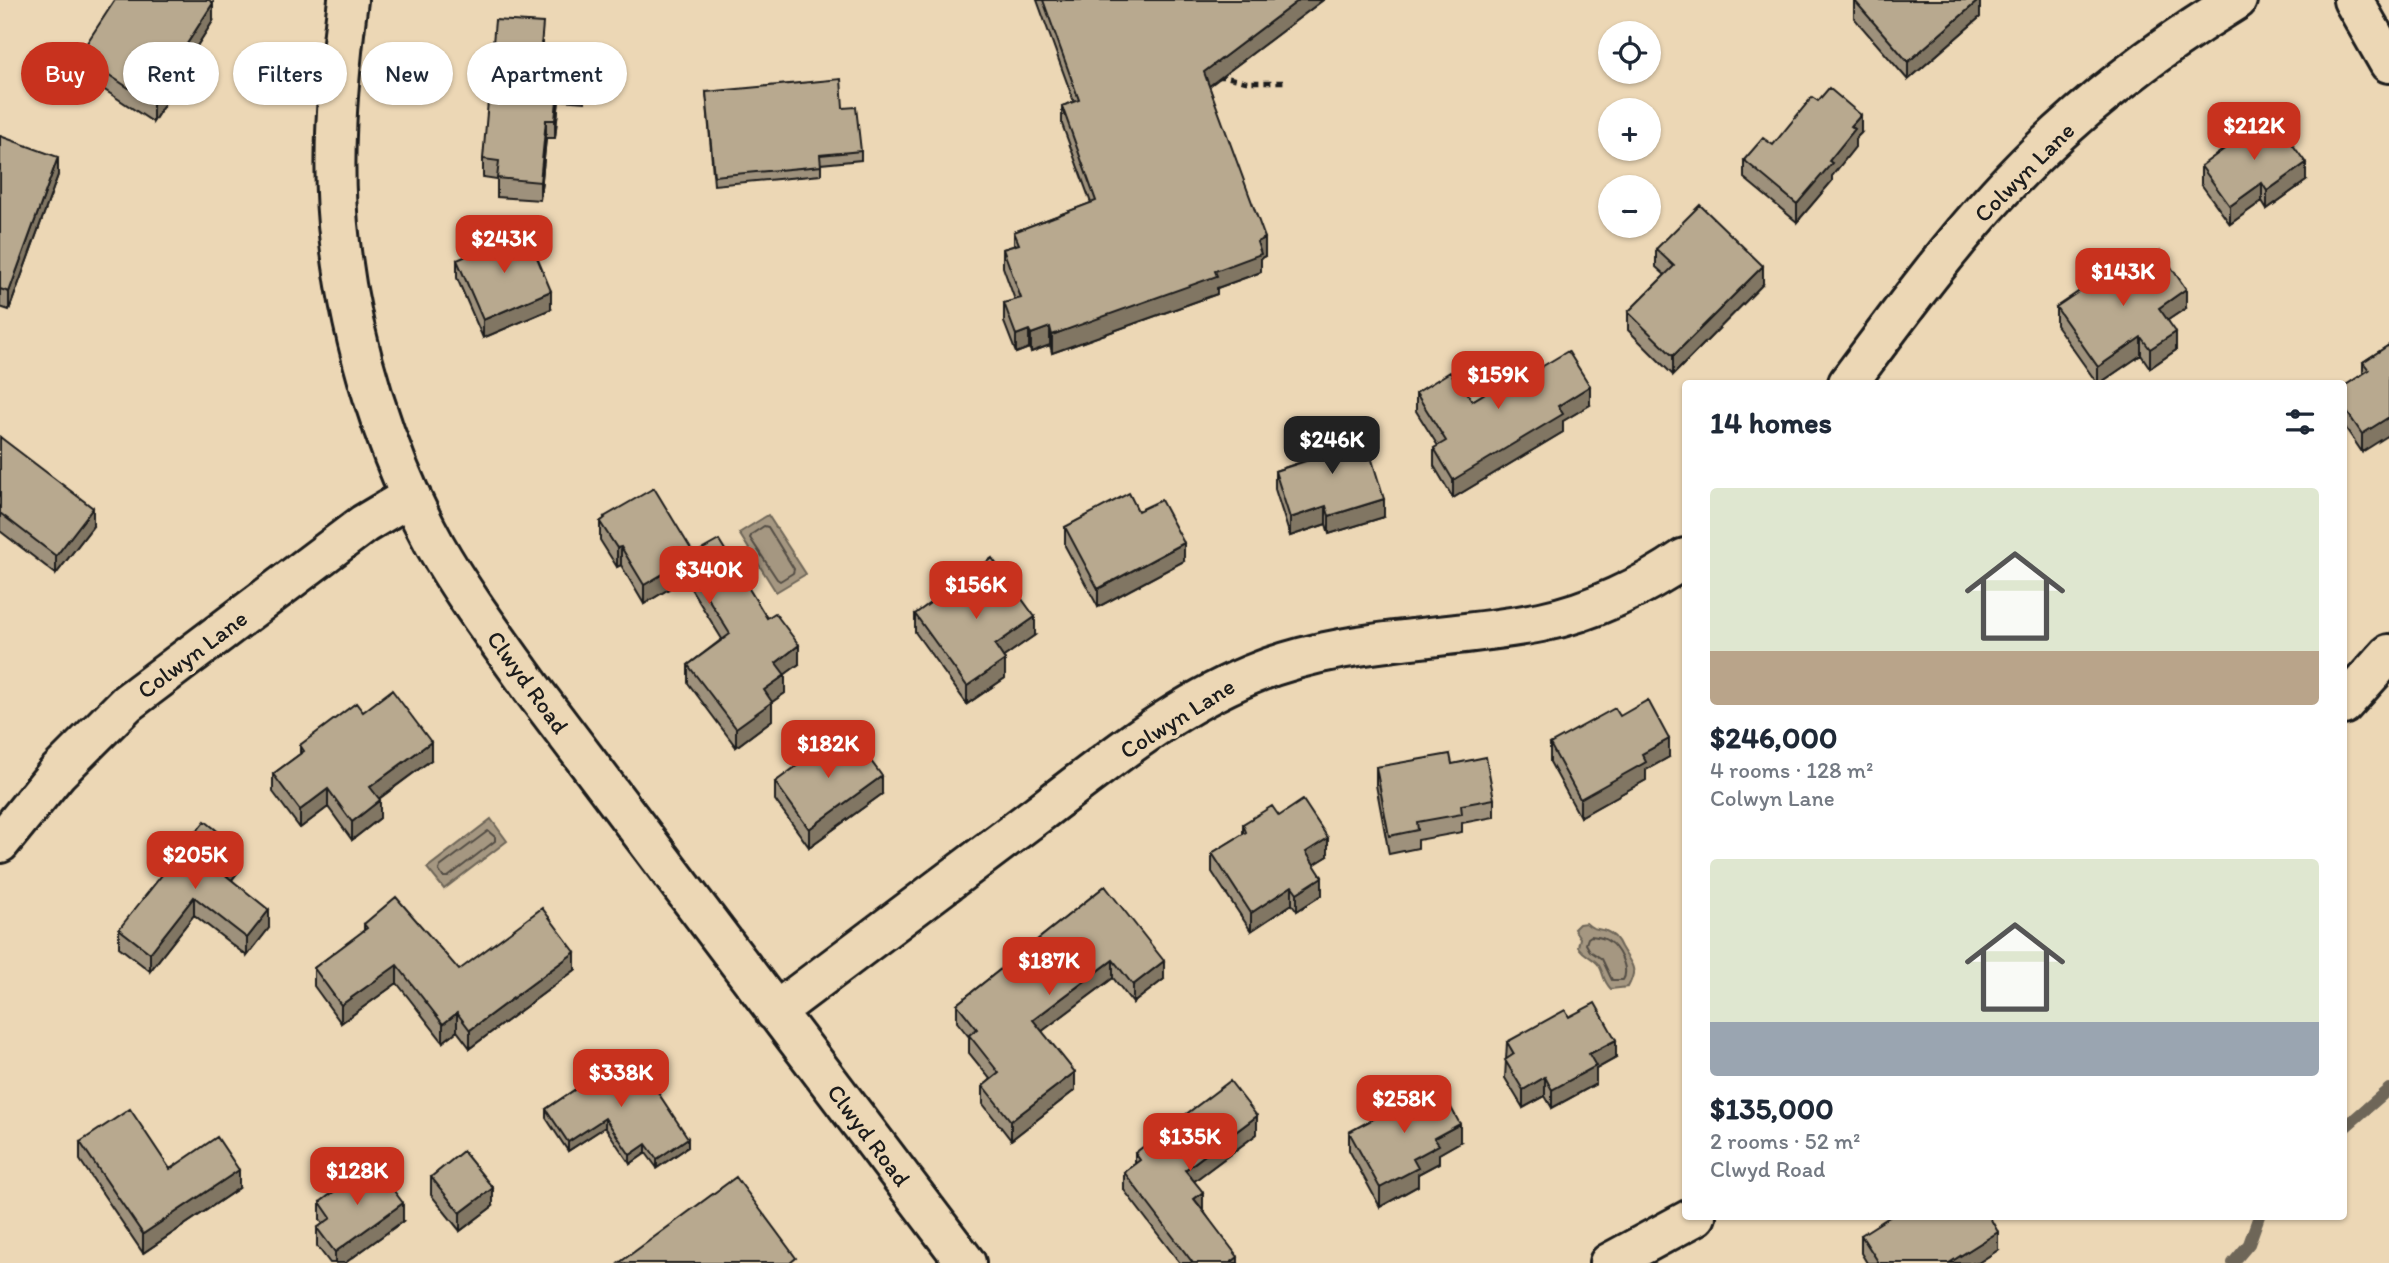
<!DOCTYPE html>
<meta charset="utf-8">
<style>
:root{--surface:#fff;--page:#f6f6f7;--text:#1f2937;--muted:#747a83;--accent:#c8321e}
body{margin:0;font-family:Itim,sans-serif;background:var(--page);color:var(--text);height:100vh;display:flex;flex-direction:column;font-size:26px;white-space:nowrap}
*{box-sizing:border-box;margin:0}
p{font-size:23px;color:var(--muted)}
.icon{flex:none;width:38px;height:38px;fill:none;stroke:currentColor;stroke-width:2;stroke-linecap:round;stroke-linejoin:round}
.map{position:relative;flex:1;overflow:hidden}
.side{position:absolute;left:1682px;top:380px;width:665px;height:840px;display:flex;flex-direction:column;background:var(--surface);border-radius:7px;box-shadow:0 2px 5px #0004}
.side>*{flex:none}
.top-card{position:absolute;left:21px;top:42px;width:665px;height:63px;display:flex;gap:14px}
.fabs{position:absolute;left:1598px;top:21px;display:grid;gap:14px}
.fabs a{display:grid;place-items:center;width:63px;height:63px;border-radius:50%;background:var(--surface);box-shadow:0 2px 5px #0004;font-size:35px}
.price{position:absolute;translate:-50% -60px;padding:0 16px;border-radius:14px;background:var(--accent);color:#fff;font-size:23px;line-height:46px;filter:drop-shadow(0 2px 4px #0008)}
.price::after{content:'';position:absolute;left:50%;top:42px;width:21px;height:16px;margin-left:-10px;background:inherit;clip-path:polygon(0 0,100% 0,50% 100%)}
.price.on{background:#222;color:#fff}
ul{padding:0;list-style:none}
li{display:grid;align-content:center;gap:14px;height:371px;padding:0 28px}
li span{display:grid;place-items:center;height:217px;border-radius:7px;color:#555}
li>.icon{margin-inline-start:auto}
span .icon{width:126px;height:126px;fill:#fffc;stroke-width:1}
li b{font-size:30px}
h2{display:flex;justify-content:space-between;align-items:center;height:84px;padding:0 28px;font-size:30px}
.tag{padding:0 24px;border-radius:32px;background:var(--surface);box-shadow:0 2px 5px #0004;font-size:24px;line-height:63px}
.tag.on{background:var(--accent);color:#fff}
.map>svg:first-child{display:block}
</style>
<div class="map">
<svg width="2389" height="1263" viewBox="0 0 2389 1263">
<rect width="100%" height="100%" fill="#ecd7b5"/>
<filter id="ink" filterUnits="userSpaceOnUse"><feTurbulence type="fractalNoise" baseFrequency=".0143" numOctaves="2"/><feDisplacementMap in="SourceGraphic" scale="14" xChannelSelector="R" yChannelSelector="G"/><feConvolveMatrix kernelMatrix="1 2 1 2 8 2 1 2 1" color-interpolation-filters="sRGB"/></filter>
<g filter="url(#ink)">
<!-- water -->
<path fill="#a59781" stroke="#6e6659" stroke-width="2" d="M768,515L806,574L776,592L739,533Z
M491,819L507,841L444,889L427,868Z
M1586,923C1593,930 1597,928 1606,931C1614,934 1618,940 1621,947C1631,965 1639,966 1628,987L1611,989C1601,979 1604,970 1597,963C1590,956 1585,956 1578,947L1580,938L1574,929L1579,924Z"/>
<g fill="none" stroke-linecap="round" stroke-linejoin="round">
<!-- shore -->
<path stroke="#534d44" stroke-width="2" d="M764,526L768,527L794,569L793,573L780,581L777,579L750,538L752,534Z
M488,831L495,837V841L448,877H443L439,871L440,867Z
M1591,936C1597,937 1603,937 1608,941C1618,947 1630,969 1623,980H1612L1602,959L1590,951L1586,944L1588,938Z"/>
<!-- stream -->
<path stroke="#6e6659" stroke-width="12" d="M2343,1129L2389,1089
M2233,1263L2249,1244L2259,1216"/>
<!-- minor casing -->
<g stroke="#1c1c1c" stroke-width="44">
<path id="minor" d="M348,0C338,78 330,165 340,243C352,345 386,456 435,545C464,596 499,642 533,690L966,1263
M1848,383C1896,319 1943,254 1997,195C2066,119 2150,53 2237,0
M2343,705L2389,654
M0,843L57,773L127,703L364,524L411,496
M775,1012C863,946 950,880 1038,814C1105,763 1171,708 1250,675C1342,636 1444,641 1541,622C1591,612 1643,587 1685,558
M1609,1263L1696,1216"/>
</g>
<!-- major casing -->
<g stroke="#1c1c1c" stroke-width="44">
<path id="major" d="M2353,0L2389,63"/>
</g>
<!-- path -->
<path stroke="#1c1c1c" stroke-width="4.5" stroke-dasharray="7 5" stroke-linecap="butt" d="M1217,77H1226L1246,82H1288"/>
<!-- minor -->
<use href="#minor" stroke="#ecd7b5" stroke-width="38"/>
<!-- major -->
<use href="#major" stroke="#ecd7b5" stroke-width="38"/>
</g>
<!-- wall -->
<path fill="#9e917b" stroke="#1c1c1c" stroke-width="2" d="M1037,0H1323L1209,86L1265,256L1261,258V272L1217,288V294L1052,353L1050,345L1031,352L1029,348L1016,353L1004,322V303L1015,300L1003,267V249L1014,246V232L1091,203L1062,124V106L1074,102Z
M1854,0H1980V17L1908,80L1854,18Z
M213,21L181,71V78L153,122L79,73V55Z
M543,41V47L587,69L585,102L559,100L555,138H546L540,200L497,197V179L483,177V159Z
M706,92L861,151V160L821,164V175L714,185Z
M1861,133L1855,139V147L1832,176V181L1797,222L1744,178V160L1773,145Z
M0,136L58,175L9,310L0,307Z
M2201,166L2306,181L2267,209L2262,201L2230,224L2201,184Z
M1656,249L1763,284L1673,375L1628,330V312L1665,275L1656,267Z
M457,260L551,309L483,338L457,278Z
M2131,272L2186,308L2168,320L2176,350L2150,368L2141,355L2100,383H2097L2056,325V307Z
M2389,345L2362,452L2343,424V387L2363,374V362Z
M1538,369L1590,405L1563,421V432L1453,498L1434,466V448L1438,446L1416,411V393L1462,390L1472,401Z
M0,437L93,526L56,574L0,531Z
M1310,440L1384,517L1329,534L1326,524L1290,536L1275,489V471L1310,459Z
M1138,511L1184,561L1098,607L1065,546V527Z
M604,517L694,554L767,618L799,664L785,674V693L772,702V720L736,747L688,683V665L722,639L685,579L644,604L621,565L617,567L600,540V522L604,519Z
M915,614L1035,635L1003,657L1005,678L967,704L915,632Z
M363,712L431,760L379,799L380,818L352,840L328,807L300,828L273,792V774L300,754V745Z
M1620,716L1669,757L1646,770V780L1580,817L1550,762V744Z
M825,753L882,794L809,847L775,800V782Z
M1452,764L1494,799V817L1462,823V832L1418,840V848L1389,854L1376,785V767Z
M1279,816L1328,856L1314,864L1322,895L1297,911L1292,904L1251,931L1212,872V853L1243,834V824Z
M241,868L232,880L269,928L247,956L194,915L150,971L119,947V929Z
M1105,886L1164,979L1133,1003L1113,978L1042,1031L1075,1090L1011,1140L983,1104V1086L991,1080L969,1053V1037L957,1022V1004Z
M364,924L459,970H575L470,1048L457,1031L443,1042L397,983L341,1023L314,986V968L364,931Z
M1569,1017L1616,1058L1596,1069V1084L1552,1108L1545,1096L1523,1108L1505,1078L1507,1042Z
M631,1052L688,1147L657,1168L646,1153L630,1164L605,1127L568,1151L546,1118V1109Z
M1349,1132L1460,1142L1439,1154V1163L1418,1174V1186L1380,1207L1349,1150Z
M1257,1134L1194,1181L1203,1210L1238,1263H1180L1124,1190V1172L1135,1164V1153Z
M80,1142L239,1188L143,1253L80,1160Z
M431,1177L493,1206L460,1231L431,1195Z
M320,1202L403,1221L345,1263H330L317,1246V1228L323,1224L320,1220Z
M1861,1235L1998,1250L1978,1263H1867L1861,1253Z"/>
<!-- shaded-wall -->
<path fill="#817664" stroke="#1c1c1c" stroke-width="2" d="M1299,0H1323L1204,90V72Z
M1979,0H1980V17L1908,80V62Z
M213,3V21L181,71V78L153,122V104L178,58Z
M587,51V69L585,102V84Z
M559,81V100L555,138V120Z
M1861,115V133L1855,139V147L1832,176V181L1797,222V204L1829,161L1851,126Z
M546,120V138L540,200V182Z
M58,157V175L9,310V292Z
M2306,163V181L2267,209V191Z
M2262,183V201L2230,224V206Z
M1265,238V256L1261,258V272L1217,288V294L1052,353V335L1215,271L1257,242Z
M1763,266V284L1673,375V356Z
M2186,289V308L2159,326V308Z
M551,291V309L483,338V320Z
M1050,327V345L1031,352V334Z
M1029,330V348L1016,353V335Z
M2176,332V350L2150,368V349Z
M2141,337V355L2100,383H2098V367Z
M1590,386V405L1563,421V432L1453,498V480L1558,406Z
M2389,417V435L2362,452V434Z
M1384,499V517L1329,534V516Z
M1326,506V524L1290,536V518Z
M93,508V526L56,574V556Z
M1184,543V561L1098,607V589Z
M621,547V565L617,567V548Z
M685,561V579L644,604V585Z
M1035,617V635L995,663V645Z
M799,645V664L776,681V663Z
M1005,660V678L967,704V686Z
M785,675V693L772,702V720L736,747V728L764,690Z
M1669,739V757L1646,770V780L1580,817V799L1642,754Z
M431,742V760L370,805V787Z
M882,776V794L809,847V829Z
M328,789V807L300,828V810Z
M380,800V818L352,840V822Z
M1328,838V856L1306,870V852Z
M241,850V868L223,891V873Z
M1322,877V895L1297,911V893Z
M1292,886V904L1251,931V913Z
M194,897V915L150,971V953Z
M269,910V928L247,956V938Z
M575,952V970L470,1048V1030Z
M1113,960V978L1033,1038V1020Z
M1164,961V979L1133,1003V985Z
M397,965V983L341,1023V1005Z
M457,1013V1031L443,1042V1024Z
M1616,1040V1058L1596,1069V1084L1552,1108V1090L1589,1054Z
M1075,1072V1090L1011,1140V1121Z
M1545,1077V1096L1523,1108V1090Z
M1257,1116V1134L1185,1188V1170Z
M605,1118V1127L568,1151V1142Z
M1460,1124V1142L1439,1154V1163L1418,1174V1186L1380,1207V1188L1434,1138Z
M688,1138V1147L657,1168V1159Z
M646,1144V1153L630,1164V1155Z
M239,1170V1188L143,1253V1234Z
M493,1188V1206L460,1231V1213Z
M1203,1192V1210L1194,1199Z
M403,1203V1221L345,1263H335V1252Z
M1998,1232V1250L1978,1263H1949Z
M1238,1257V1263H1230Z"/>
<!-- building -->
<path fill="#b8a98f" stroke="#1c1c1c" stroke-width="2" d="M115,0H209L213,3L178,58L181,60L153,104L79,55Z
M1043,0H1299L1204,72L1265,238L1257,242L1261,254L1215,271L1217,276L1052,335L1050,327L1031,334L1029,330L1016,335L1004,303L1021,298L1003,249L1019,244L1014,232L1096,201L1062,106L1079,100Z
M1854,0H1979L1908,62Z
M495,20L543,23L541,47L587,51L585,84L559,81L555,120H546L540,182L497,178L499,161L483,159Z
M841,79L843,108L856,107L861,151L820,155L821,166L714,176L706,92Z
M1829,88L1861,115L1851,126L1855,129L1829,161L1832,163L1797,204L1744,160L1763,138L1773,145L1812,97L1818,101Z
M2271,115L2306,163L2267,191L2262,183L2230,206L2201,166Z
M0,136L58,157L9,292L0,289Z
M1700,205L1763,266L1673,356L1628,312L1674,266L1656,249Z
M526,231L551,291L483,320L457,260Z
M2160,251L2186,289L2159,308L2176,332L2150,349L2141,337L2098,367L2056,307L2124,261L2131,272Z
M2389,345V417L2362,434L2343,406V387L2369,370L2363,362Z
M1568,351L1590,386L1558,406L1563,414L1453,480L1434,448L1446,441L1416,393L1450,372L1462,390L1465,388L1472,401L1534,363L1538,369Z
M1361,424L1384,499L1329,516L1326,506L1290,518L1275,471L1315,458L1310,440Z
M0,437L93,508L56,556L0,513Z
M654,488L694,554L719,540L767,618L775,613L799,645L776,663L785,675L764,690L772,702L736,728L688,665L730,634L685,561L644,585L621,547L617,548L600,522L605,518L604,517Z
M1129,493L1138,511L1161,500L1184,543L1098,589L1065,527Z
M992,558L1035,617L995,645L1005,660L967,686L915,614Z
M392,690L431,742L370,787L380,800L352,822L328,789L300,810L273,774L304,751L300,745L356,703L363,712Z
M1648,700L1669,739L1642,754L1646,762L1580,799L1550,744L1615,708L1620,716Z
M851,734L882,776L809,829L775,782L821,748L825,753Z
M1450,754L1452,764L1486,757L1494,799L1461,805L1462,814L1417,822L1418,830L1389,836L1376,767Z
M1303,800L1328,838L1306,852L1322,877L1297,893L1292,886L1251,913L1212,853L1246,832L1243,824L1272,806L1279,816Z
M205,821L241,850L223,873L269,910L247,938L194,897L150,953L119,929Z
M1105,886L1164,961L1133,985L1113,960L1033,1020L1075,1072L1011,1121L983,1086L999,1073L969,1035L977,1029L957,1004Z
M396,897L459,970L542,908L575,952L470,1030L457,1013L443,1024L397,965L341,1005L314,968L367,928L364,924Z
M1595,1003L1616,1040L1589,1054L1596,1066L1552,1090L1545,1077L1523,1090L1505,1060L1514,1054L1507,1042L1565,1010L1569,1017Z
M631,1052L688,1138L657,1159L646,1144L630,1155L605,1118L568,1142L546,1109Z
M1230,1081L1257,1116L1185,1170L1203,1192L1194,1199L1238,1257L1230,1263H1193L1124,1172L1140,1160L1135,1153Z
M1438,1084L1460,1124L1434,1138L1439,1145L1413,1159L1418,1168L1380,1188L1349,1132Z
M130,1109L170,1169L217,1137L239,1170L143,1234L80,1142Z
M463,1151L493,1188L460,1213L431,1177Z
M373,1163L403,1203L335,1252L317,1228L331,1218L320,1202Z
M736,1177L796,1258L790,1263H619Z
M1891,1216H1989L1998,1232L1949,1263H1879L1861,1235Z"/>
</g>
<g text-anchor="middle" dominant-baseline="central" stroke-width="7" stroke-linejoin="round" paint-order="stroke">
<!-- street labels -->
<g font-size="24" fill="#1c1c1c" stroke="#ecd7b5">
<text transform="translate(2024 172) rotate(-45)">Colwyn Lane</text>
<text transform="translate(192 654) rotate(-37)">Colwyn Lane</text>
<text transform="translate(528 682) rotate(54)">Clwyd Road</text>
<text transform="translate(1177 718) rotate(-32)">Colwyn Lane</text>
<text transform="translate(869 1135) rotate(53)">Clwyd Road</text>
</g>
</g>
</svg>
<div class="fabs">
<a><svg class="icon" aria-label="locate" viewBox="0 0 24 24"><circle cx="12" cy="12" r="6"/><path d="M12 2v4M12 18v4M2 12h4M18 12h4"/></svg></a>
<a>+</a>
<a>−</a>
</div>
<b class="price" style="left:2254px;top:162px">$212K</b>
<b class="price" style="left:504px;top:275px">$243K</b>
<b class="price" style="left:2123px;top:308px">$143K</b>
<b class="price" style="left:1498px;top:411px">$159K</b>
<b class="price on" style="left:1332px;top:476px">$246K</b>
<b class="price" style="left:709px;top:606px">$340K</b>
<b class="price" style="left:976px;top:621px">$156K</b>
<b class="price" style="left:828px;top:780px">$182K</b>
<b class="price" style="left:195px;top:891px">$205K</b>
<b class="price" style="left:1049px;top:997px">$187K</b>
<b class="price" style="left:621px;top:1109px">$338K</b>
<b class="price" style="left:1404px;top:1135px">$258K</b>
<b class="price" style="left:1190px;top:1173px">$135K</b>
<b class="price" style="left:357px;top:1207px">$128K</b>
<div class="top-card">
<a class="tag on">Buy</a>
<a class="tag">Rent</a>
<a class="tag">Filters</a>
<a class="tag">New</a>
<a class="tag">Apartment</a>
</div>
<section class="side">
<h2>14 homes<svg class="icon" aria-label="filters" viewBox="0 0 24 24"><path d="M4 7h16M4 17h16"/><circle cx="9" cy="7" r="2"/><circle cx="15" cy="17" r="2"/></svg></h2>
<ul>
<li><span style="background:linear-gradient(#dfe7d0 75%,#b9a48a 0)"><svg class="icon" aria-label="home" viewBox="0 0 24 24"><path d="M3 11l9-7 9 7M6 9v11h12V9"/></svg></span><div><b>$246,000</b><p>4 rooms · 128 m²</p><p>Colwyn Lane</p></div></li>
<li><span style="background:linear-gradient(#dfe7d0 75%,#9aa5b1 0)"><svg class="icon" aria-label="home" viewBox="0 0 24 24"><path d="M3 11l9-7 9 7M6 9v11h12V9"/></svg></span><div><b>$135,000</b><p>2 rooms · 52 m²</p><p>Clwyd Road</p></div></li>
</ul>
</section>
</div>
